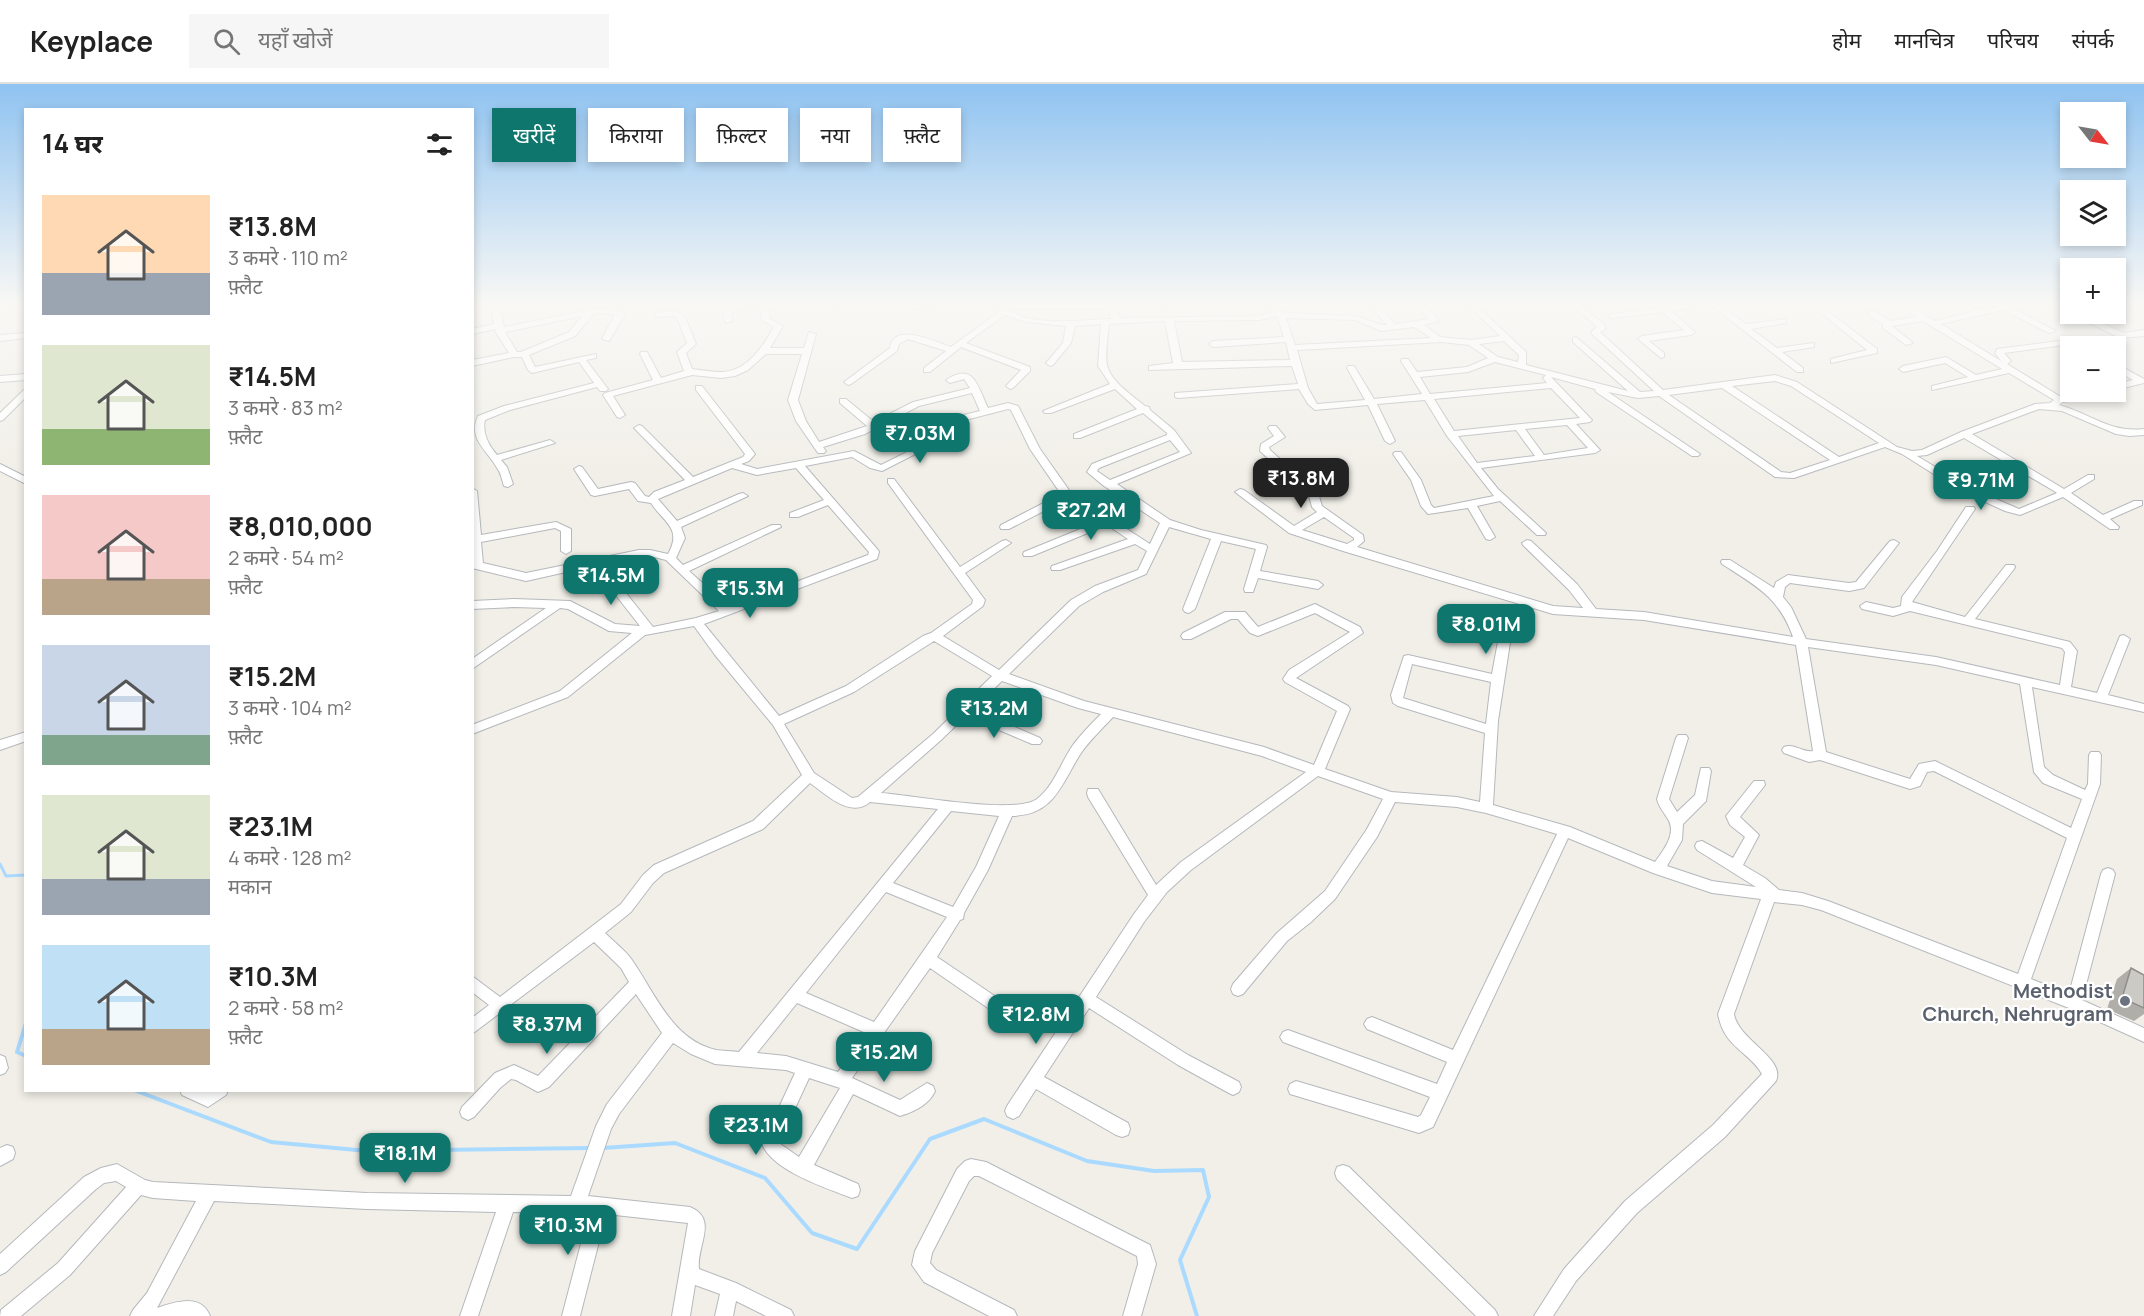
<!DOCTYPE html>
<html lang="hi">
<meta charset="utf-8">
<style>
:root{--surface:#fff;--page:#f6f6f6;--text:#222;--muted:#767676;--line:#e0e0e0;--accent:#0f766e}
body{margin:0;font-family:Manrope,"Noto Sans Devanagari",sans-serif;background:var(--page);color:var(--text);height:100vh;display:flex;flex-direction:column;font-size:22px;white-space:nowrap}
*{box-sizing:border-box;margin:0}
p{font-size:20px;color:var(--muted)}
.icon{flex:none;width:33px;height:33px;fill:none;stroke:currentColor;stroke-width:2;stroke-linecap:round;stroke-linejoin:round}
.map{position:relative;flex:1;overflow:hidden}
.sheet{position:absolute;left:24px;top:24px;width:450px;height:984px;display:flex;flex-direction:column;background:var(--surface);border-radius:0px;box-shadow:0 3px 9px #0003}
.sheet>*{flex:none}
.banner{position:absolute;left:492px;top:24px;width:570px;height:54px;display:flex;gap:12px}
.needle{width:39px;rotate:121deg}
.controls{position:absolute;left:2060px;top:18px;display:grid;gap:12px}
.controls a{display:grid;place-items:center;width:66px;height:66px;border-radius:0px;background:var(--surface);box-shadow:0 3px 9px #0003;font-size:30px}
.price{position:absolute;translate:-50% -51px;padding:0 14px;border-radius:12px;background:var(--accent);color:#fff;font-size:20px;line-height:39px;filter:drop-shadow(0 2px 3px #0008)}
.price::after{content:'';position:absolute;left:50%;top:36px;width:18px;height:14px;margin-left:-9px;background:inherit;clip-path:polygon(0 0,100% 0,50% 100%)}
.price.on{background:#222;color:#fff}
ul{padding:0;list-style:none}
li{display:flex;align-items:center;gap:18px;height:150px;padding:0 18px}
li span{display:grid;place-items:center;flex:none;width:168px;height:120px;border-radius:0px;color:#555}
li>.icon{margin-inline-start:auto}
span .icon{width:72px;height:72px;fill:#fffc;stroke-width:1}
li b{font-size:26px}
h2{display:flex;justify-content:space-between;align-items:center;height:72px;padding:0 18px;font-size:26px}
.tag{padding:0 21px;border-radius:0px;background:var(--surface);box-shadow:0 3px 9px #0003;font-size:21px;line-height:54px}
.tag.on{background:var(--accent);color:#fff}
header{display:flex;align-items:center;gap:36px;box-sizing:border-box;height:84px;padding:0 30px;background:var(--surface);border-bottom:2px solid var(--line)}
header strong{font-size:28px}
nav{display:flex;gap:33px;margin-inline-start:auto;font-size:21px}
.search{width:420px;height:54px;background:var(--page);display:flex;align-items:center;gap:15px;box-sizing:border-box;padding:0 21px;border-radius:0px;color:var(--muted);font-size:22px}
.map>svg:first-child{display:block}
</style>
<header>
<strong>Keyplace</strong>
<div class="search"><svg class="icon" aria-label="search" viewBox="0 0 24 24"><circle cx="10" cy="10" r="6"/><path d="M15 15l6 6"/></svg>यहाँ खोजें</div>
<nav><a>होम</a><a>मानचित्र</a><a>परिचय</a><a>संपर्क</a></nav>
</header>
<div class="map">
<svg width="2144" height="1232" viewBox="0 0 2144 1232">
<rect width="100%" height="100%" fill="#f1efe8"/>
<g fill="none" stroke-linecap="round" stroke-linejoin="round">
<!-- stream-far1 -->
<path stroke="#aadaff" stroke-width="3" d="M0,780L6,792L26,791"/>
<!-- stream -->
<path stroke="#aadaff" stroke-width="4" d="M26,939L17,968L26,972
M134,1006L271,1058L367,1067L590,1064
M603,1064L675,1059L765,1094L812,1149L857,1165L930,1055L984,1035L1087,1077L1154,1087L1203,1086L1209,1113L1180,1176L1197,1232"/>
<!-- street casing -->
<g stroke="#b5b8bc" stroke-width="2">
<path id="street" d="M491,221H499L504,243L594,225L619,226H622L624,232L609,257L602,255L615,230L594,229L575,252L529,271L535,283L596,270V274L586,276L608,305L606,307H600L597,303L510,326L485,336C482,349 489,362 497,371L550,356L555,359L501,376L507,383L513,400L508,403L504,402C502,396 501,389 497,384C488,367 467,355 478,332L504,322L594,299L579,278L532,289L528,286L522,273H514L472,282V276L509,269L495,247L496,245L472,250V245L494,240ZM582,232L569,248L521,268H517L505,248Z
M743,221H755L733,228L731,233L733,237L726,239L723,233L727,224Z
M769,221H780L768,226L770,235L783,242L770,264H804L809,248L816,250L798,316L806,337L819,358L867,342L840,319V315H846L874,338L913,318L970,304L964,295L950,299L946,296C974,277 978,303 988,324L1008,319L1018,322L1040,365L1071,409L1150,460L1160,439L1104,402L1087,388L1092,380L1167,351V349L1143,329L1080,354H1074V350L1137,325L1115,305L1051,329H1045L1043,327L1110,300L1098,282L1101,240L1075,242L1071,259L1053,281L1050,282L1046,279L1063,259L1066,242L1026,238L1005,231L966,259L1030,283V287L1013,304L1010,305L1006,302L1021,286L961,263L930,288H924V284L946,267L908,255L899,260L897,267L851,300L848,301L844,298L890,264C894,237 935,258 951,263L1000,227L993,221C1006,221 1014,231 1027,234C1054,240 1084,236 1111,235L1110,225H1016L1012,223L1016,221H1114L1118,224L1120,234L1259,232L1273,228L1264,221H1273L1283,229L1356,232L1382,241H1387L1370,221H1378L1395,240L1429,235L1416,221H1424L1439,237L1424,241L1440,253L1471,256L1500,252L1468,221H1476L1526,268V281L1628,307L1573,258V254L1576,253L1640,308L1654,307L1592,250L1591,248L1597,243L1572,221H1580L1605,241V245L1600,248L1663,306L1775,291L1797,298L1897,363L1912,367L1922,366L1961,348L2035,320L2050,319L2054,316L2009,289L1932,306V302L1968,293L1945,279L1903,288L1899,285L1903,282L1946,273L1976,291L2002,285L1923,237L1892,242L1913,259L1906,261L1883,244V240L1868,231V227H1874L1890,237L1917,233L1899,221H1908L1935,237L1972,228L1961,221H1970L1980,226L2007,221L2056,247L2049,249L2003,226L1941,240L2001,277L1995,269L1997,265L2083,254V258L2080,259L2004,269L2011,277L2007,280L2061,313L2087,308H2102L2100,310L2063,318L2059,321C2090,329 2109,349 2144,345V351L2129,352L2116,350L2062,327L2039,325L1972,350L2064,405L2088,391H2094V395L2071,409L2103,431L2134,417H2142V421L2110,435L2119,443L2118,445H2110L2063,413L2020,431L2005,427L1959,406L1902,370L1885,363L1794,394L1775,393L1659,312L1638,314L1608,308L1700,370L1698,372H1692L1596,308L1595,305L1551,293L1592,336L1590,338L1576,340L1600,366L1595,369L1481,384L1498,405L1546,449L1545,451H1537L1500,417L1477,422L1495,453L1490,456L1486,455L1468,424L1428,430L1421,422L1411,396L1393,370L1395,368H1401L1421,396L1431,421L1434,424L1494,412L1447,352L1425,316L1377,320L1395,357L1390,360L1385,357L1368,321L1315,326L1308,320L1299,305L1178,314L1175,313V309L1298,300L1292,282L1149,286V282L1173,279L1165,237L1109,240C1108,251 1104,275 1108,284C1113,299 1133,312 1145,322L1149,323L1150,326L1174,346L1191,369L1117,400L1170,436L1201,446L1266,461L1267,463L1260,487L1318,497L1323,501L1318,505L1258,494L1253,508H1245L1244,505L1256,465L1221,457L1195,525L1189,529L1185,528L1183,525L1211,455L1169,443L1146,490L1103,508L1079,522L1009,590L1084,617L1264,663L1314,681L1337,627L1285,598L1283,595L1289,586L1350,548L1315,529L1258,552L1250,549L1238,535H1231L1191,555H1183L1181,552L1183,549L1225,528H1245L1258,543L1315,520L1360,543L1363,549L1296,594L1348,622L1350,625L1325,685L1391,708L1457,713L1480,718L1485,649L1398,622L1393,619L1391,611L1404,572L1408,571L1492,590L1499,552L1501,549H1509L1511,552L1498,637L1493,721L1570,743L1655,778C1663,767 1676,751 1669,737C1665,729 1659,724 1657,715L1676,654L1678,651H1686L1688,654L1669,715L1677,728L1695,711L1701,684H1709L1711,687L1706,717L1683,740L1682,756L1667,782L1712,797L1756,803L1697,766L1695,762L1697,758L1702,757L1733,774L1745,753L1730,741L1726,732L1754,697H1764L1765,701L1740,733L1759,751L1743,781L1765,794L1779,806L1802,809L1828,817L2018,890L2067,754L1934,687L1927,688L1920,702L1910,705L1820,676L1809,678L1784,669L1782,666L1784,663C1794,659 1803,669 1813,667L1796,561L1644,536L1553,530L1343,467L1289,449L1235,408L1240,405L1244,406L1294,442L1317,428L1312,423L1309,412L1260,367L1261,360L1274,352L1268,344L1270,342H1276L1285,353L1269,363L1270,366L1318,409L1322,422L1363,451L1364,457L1357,463L1553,522L1583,524L1569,506L1523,461L1522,459L1527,456L1531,457L1577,500L1596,525L1644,528L1793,553C1779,513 1756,502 1722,480L1721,478L1722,476H1730L1774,504L1776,498L1788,491L1849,499L1856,498L1890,457L1894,456L1899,459L1864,504L1849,507L1790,499L1785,503L1783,513L1791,523L1806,555L1936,573L2060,601L2065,568L2062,564L1910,527L1893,532L1862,525L1860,522L1866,518L1893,524L1901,522L1902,513L1937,467L1966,423H1974L1975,425L1912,518L1965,533L2006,481H2014L2015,483L2014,485L1975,535L2070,558L2077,567L2071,603L2097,609L2120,552L2124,551L2130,555L2108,611L2144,620V628L2032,603L2044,683L2053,691L2085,706L2088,700L2089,671L2091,668H2099L2101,671L2100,700L2031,895L2069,910L2101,790L2103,786L2108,784L2113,786L2115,790L2082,916L2144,944V958L2069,924L1821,826L1802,821L1774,818L1734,930C1738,956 1786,974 1776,997L1725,1053L1637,1129L1576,1197L1553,1232H1534L1564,1185L1625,1117L1713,1041L1762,990C1749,967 1724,964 1718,930L1761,815L1712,809L1653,789L1568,754L1433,1043L1419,1049L1290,1010L1288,1005L1290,1000L1296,997L1418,1033L1421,1031L1430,1013L1283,958L1280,953L1283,948L1288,946L1437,1000L1447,978L1367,945L1364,940L1367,935L1372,933L1453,966L1557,750L1486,729L1457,723L1395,718L1377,753L1335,815L1311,838L1287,857L1243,910L1238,912L1233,910L1231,905L1233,900L1277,849L1325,807L1367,745L1383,715L1318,692L1191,786L1167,808L1144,838L1096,913L1188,971L1239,998L1241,1003L1239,1008L1233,1011L1227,1008L1178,981L1089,924L1044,993L1128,1039L1130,1045L1128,1051L1122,1053L1116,1051L1036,1005L1019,1032L1013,1035L1007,1032L1005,1027L1007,1022L1134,830L1148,811L1088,713L1087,709L1088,705H1098L1156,801L1181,778L1306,688L1262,672L1113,633C1102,645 1090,656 1081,669C1061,700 1055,731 1012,732L988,786L964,829L963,835L960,836L937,873L1011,923L1014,928L1011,933L1006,935L1001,933L930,884L852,994L900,1016L927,999L933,1002L935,1007C929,1021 913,1028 900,1032L853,1010L814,1081L858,1100L860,1106L858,1112L852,1114C826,1104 773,1087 762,1060L795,989L786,986L715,980L691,970L673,959L619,1030L611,1045L588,1112L690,1123C719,1135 696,1162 699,1185L736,1199L791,1226L794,1232H766L736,1217L733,1232H715L720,1210L695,1201L690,1232H672L688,1139L606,1130L580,1232H562L589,1129L513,1128L478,1232H460L496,1128L367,1125L214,1117L157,1224C176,1218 201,1209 210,1232H130L133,1226L147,1209L196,1117L153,1114L141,1111L70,1191L21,1232H0L1,1226L58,1179L126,1103L116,1097L104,1099L96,1105L6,1188L0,1191V1170L84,1093L101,1084L117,1080L145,1096L153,1098L367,1109L571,1112L596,1042L607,1020L662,949L636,910L549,1003L538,1008L516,996L511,995L500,1004L474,1033L468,1036L462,1033L460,1028L462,1023L495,989L514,981L538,992L629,898L621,884L594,858L472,950V934L489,921L472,908V892L500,913L621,820L643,791L654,781L753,737L802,691L773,641L715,571L694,542L645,551L568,613L472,650V641L560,607L632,549L609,547L568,525L560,524L472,585V575L546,524L514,523L472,525V517L514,515L570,517L615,540L640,542L593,482L526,497L472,484V404L477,407L481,451L556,438L571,445V467L566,470L561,467V447L555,444L481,458L483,479L526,489L639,466H650L668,470C683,444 663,438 651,419L638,417L629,405L595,412L591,411L574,385L579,382L582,383L598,405L631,398L635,399L645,412L649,413L654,408L685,396L636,346L634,344L639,341L642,342L693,393L743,373L745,370L696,306V302H702L755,370L749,377L741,380L757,385L854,367L881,381L923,360L922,357L882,341L865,350L823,363L826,367L824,369H818L796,337L788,316L802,270H766L748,286L735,292L721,294L692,291L613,312L625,331L620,334L617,333L603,311L605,309L653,296L640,270L641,268H647L661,294L684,287L677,268L687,259L677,234L673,232L659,233L655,231L656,229L675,227L685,233L696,260L686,269L692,285C702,286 712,288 721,288C747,288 763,262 774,243L762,236L760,225ZM1277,232L1284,253L1213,257L1209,260L1213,263L1286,258L1290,276L1182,278L1174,237L1259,236ZM1286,234L1355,236L1381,247L1414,243L1431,254L1295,261ZM1504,257L1519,271L1518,278L1498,273L1479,260ZM1442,258L1469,261L1488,274L1467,283L1417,288L1408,275H1402L1401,277L1422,310L1374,315L1354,282H1348L1347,284L1365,316L1317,320L1308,304L1297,266ZM1495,278L1546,291L1543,294L1547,299L1430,310L1420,293L1468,288ZM1775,297L1791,302L1879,359L1839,373L1732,302ZM1551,304L1580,334L1454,347L1434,315ZM1722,304L1830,376L1790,389L1781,388L1669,311ZM972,309L980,327L951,334V338L954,339L1008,325L1011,326L1030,365L1061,410L1001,441L1000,443L1001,445H1009L1067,415L1100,437L1024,468L1023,470L1024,472H1032L1107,441L1128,455L1052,482L1051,484L1052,486H1060L1135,460L1147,467L1138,486L1095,502L1071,516L999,586L943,552L983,522L985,516L965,489L1011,459L1006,456L1002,457L960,483L894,395H888V399L973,516L972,520L931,549L923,552L846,602L779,632L704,540L877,475L879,468L878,466L805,382L852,373L870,384L882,387L933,361L929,353L890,337L919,322ZM1567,341L1588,364L1544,371L1525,345ZM1516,346L1535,372L1477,379L1458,352ZM1964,354L2054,407L2057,409L2019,425L1975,406L2000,393V389H1994L1967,402L1917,372L1927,371ZM1170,356L1180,368L1110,396L1097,387L1099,384ZM732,384L757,391L796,384L824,416L790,429V433H798L828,421L869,468L868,471L729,523L689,487L781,443L780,441H772L683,481L676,474L685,454L681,443L748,412L743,409L739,410L677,437L658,415ZM1324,433L1354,454V456L1347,460L1302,446ZM639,472H650L666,476L719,527L696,534L653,543L603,480ZM934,557L992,592L933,650L858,713L852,714L814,689L784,640L854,608ZM1808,563L1936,581L2020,600L2034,688L2043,699L2082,715L2071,744L1935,677L1919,680L1910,695L1826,668ZM1412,580L1491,598L1486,640L1403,614ZM1002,597L1078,624L1101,630C1091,640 1081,650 1073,661C1061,678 1054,702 1037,715C1016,731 911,711 881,709L941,656L966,632L1032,660H1040L1042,657L1040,654L973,625ZM810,699C826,710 850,735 870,718L938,725L739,968C732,967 723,967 716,966C672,956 655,909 632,876C625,866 614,858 605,849L631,828L653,799L664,789L763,745ZM951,727L999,732L976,783L953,823L893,799ZM886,808L947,833L874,938L806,909ZM797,919L866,949L838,988L786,972L757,969ZM809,994L840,1004L799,1073L779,1059Z
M796,221H838L834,223H800Z
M911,221H937L933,223L914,225H911Z
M1153,221H1170C1166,225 1157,225 1153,221Z
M1680,221H1699L1695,223L1671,227L1695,248L1691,251L1649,257L1664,269V273L1661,274L1638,255L1642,252L1684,246L1662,228L1612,234L1608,232L1612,230Z
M1711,221H1720L1746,240L1786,235V239L1751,245L1777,264L1814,259V263L1782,268L1803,284V288H1797Z
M1811,221H1820L1877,265V269L1831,279V275L1867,266Z
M2052,221H2062L2070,224V229Z
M2136,221H2144V225Z
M2071,230H2081L2124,249L2144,246V252L2120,254Z
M26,249V254L0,257V251Z
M2115,279L2144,295V299L2115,306V300L2133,296L2115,286Z
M26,290V296L0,298V292Z
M26,304V313L3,336L0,337V329Z
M0,380L26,393V400L0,387Z
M26,648V657L0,666V656Z
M0,971L5,973L8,984L5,989L0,991Z
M180,1006H228L226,1011L208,1023L182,1011Z
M7,1061L13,1063L15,1069L13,1075L0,1082V1064Z
M971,1075L986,1078L1150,1161L1156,1180L1141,1232H1123L1138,1180L1137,1172L979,1092H974L969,1097L932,1169L930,1179L936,1186L1014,1226L1017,1232H989L924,1198L912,1181L915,1167L957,1085L965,1077Z
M1343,1081L1349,1083L1495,1226L1498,1232H1476L1337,1095L1335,1089L1337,1083Z"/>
</g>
<!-- street -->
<use href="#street" fill="#fff" fill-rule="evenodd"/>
</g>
<!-- wall -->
<path fill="#afaea9" d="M2131,884L2144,891V930L2134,937L2107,925L2117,895Z"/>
<!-- building -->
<path fill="#cccac5" stroke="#8f8d8a" stroke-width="1.5" d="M2131,884L2144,891V924L2122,914Z"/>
<!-- sky -->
<linearGradient id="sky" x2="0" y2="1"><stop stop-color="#8fc3f1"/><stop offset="0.56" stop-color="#f9f8f5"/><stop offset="1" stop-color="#f9f8f5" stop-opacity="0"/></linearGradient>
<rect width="2144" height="393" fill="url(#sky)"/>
<!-- markers -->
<circle fill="#6b7280" stroke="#fff" stroke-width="2" cx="2125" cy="917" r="6"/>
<g text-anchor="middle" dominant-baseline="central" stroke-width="4.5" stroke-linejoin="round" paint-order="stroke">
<!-- near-worship labels -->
<g font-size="20" font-weight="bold" fill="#5b616d" stroke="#fff" text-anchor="end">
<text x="2113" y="906">Methodist<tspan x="2113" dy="23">Church, Nehrugram</tspan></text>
</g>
</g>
</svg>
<div class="controls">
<a><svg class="needle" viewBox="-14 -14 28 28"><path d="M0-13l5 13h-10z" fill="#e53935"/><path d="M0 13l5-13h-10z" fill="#767676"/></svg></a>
<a><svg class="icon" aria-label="layers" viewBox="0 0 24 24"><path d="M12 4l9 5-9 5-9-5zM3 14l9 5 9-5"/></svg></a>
<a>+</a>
<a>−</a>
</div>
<b class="price" style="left:920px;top:380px">₹7.03M</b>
<b class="price on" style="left:1301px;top:425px">₹13.8M</b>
<b class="price" style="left:1981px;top:427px">₹9.71M</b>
<b class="price" style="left:1091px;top:457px">₹27.2M</b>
<b class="price" style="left:611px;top:522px">₹14.5M</b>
<b class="price" style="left:750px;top:535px">₹15.3M</b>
<b class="price" style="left:1486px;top:571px">₹8.01M</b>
<b class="price" style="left:994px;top:655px">₹13.2M</b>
<b class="price" style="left:1036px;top:961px">₹12.8M</b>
<b class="price" style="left:547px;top:971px">₹8.37M</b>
<b class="price" style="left:884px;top:999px">₹15.2M</b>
<b class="price" style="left:756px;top:1072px">₹23.1M</b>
<b class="price" style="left:405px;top:1100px">₹18.1M</b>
<b class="price" style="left:568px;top:1172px">₹10.3M</b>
<div class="banner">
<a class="tag on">खरीदें</a>
<a class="tag">किराया</a>
<a class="tag">फ़िल्टर</a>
<a class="tag">नया</a>
<a class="tag">फ़्लैट</a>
</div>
<section class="sheet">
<h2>14 घर<svg class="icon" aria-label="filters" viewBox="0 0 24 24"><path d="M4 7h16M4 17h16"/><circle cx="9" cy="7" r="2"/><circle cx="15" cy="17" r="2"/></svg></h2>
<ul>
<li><span style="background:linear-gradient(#ffd9b3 65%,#9aa5b1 0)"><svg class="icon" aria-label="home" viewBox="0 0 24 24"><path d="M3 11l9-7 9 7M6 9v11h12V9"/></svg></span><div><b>₹13.8M</b><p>3 कमरे · 110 m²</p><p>फ़्लैट</p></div></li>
<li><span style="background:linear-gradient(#dfe7d0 70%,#8fb573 0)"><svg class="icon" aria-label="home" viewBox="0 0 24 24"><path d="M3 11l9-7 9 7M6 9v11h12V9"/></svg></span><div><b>₹14.5M</b><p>3 कमरे · 83 m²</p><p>फ़्लैट</p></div></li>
<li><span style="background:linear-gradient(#f6c9c9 70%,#b9a48a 0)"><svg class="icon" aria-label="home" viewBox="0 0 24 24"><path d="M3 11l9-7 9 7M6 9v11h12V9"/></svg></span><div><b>₹8,010,000</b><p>2 कमरे · 54 m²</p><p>फ़्लैट</p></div></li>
<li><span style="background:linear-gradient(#c9d6e8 75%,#7fa58c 0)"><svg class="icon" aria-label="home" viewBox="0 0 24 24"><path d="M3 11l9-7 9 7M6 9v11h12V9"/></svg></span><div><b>₹15.2M</b><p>3 कमरे · 104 m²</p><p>फ़्लैट</p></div></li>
<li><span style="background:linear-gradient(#dfe7d0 70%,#9aa5b1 0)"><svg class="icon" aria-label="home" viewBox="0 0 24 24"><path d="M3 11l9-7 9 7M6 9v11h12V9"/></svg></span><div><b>₹23.1M</b><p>4 कमरे · 128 m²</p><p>मकान</p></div></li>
<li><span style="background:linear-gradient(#bfe0f5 70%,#b9a48a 0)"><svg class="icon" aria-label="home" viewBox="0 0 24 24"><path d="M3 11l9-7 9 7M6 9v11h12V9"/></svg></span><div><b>₹10.3M</b><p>2 कमरे · 58 m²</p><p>फ़्लैट</p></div></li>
</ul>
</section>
</div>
